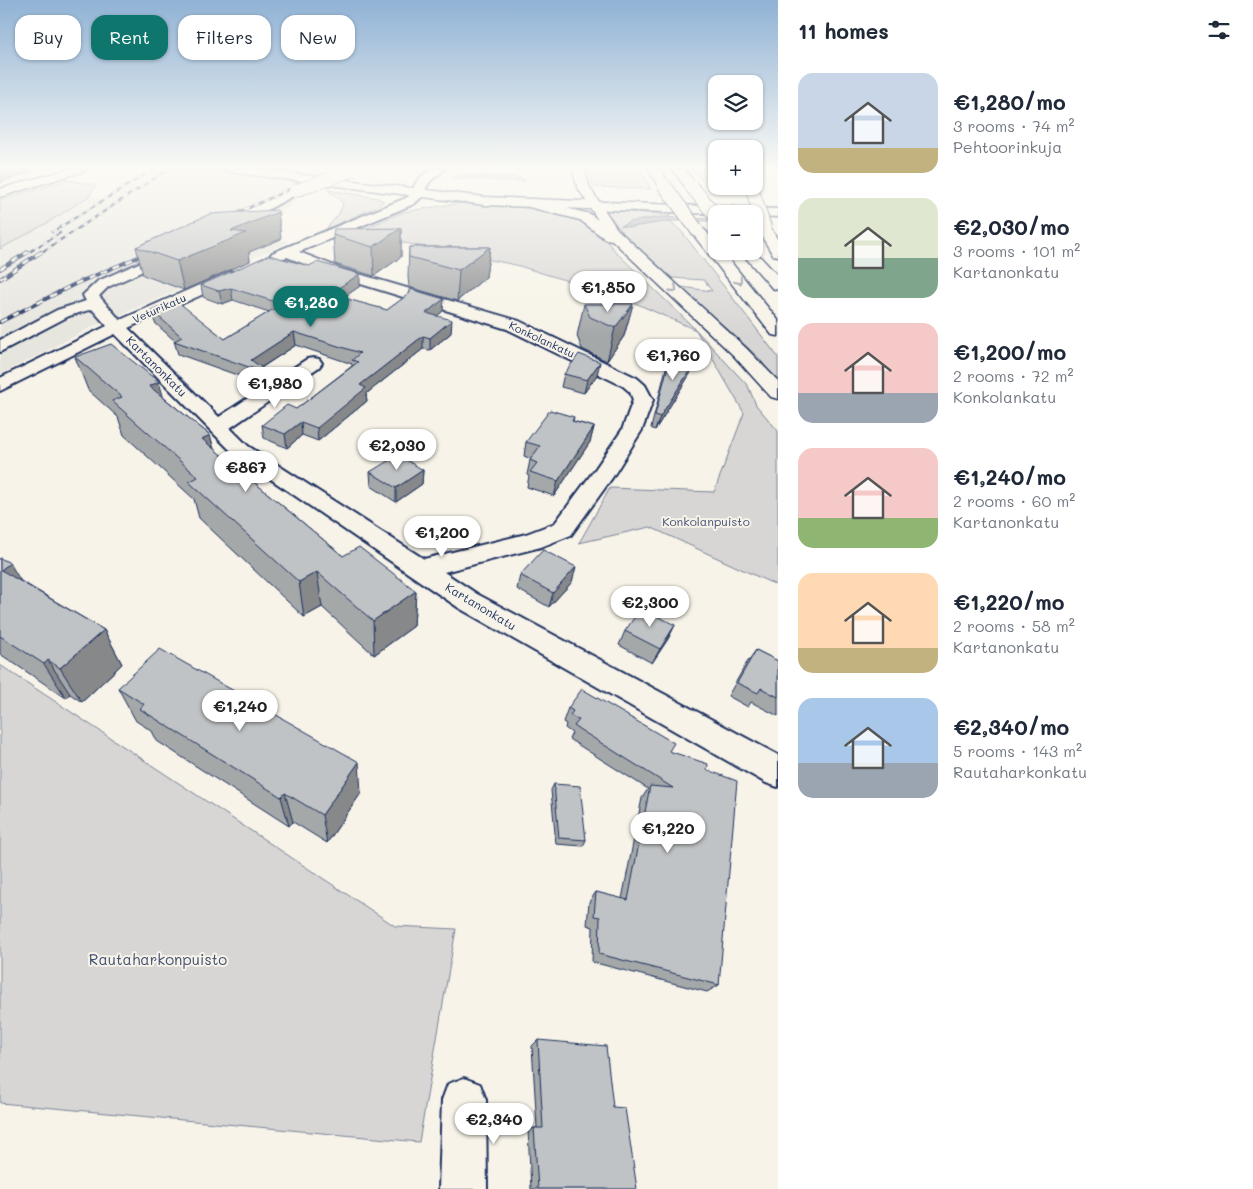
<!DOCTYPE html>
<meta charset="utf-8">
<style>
:root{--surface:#fff;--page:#f2f2f3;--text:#1f2937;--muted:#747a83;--accent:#0f766e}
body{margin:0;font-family:Mali,sans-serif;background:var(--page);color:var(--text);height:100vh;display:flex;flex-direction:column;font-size:19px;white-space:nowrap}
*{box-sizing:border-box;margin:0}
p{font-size:16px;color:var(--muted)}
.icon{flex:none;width:28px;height:28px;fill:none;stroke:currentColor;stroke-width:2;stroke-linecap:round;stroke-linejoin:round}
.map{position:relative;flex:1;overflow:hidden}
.details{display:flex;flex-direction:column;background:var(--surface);width:475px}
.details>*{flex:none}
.top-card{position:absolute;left:15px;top:15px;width:475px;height:45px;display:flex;gap:10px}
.fabs{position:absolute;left:708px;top:75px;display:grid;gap:10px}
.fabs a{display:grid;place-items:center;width:55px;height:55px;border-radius:10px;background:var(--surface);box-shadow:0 1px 4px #0004;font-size:25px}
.price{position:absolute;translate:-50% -42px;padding:0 11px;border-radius:18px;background:#fff;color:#222;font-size:16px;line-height:32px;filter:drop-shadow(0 1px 2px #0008)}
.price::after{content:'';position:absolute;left:50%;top:30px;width:15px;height:11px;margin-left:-8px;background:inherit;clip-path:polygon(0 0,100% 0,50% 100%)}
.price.selected{background:var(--accent);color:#fff}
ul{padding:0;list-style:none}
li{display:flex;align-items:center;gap:15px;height:125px;padding:0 20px}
li span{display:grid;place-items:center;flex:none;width:140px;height:100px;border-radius:15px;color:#555}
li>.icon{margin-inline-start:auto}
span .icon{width:60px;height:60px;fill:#fffc;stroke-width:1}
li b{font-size:21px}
h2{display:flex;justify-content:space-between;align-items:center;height:60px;padding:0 20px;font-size:21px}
.tag{padding:0 18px;border-radius:15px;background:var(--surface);box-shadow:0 1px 4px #0004;font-size:18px;line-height:45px}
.tag.selected{background:var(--accent);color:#fff}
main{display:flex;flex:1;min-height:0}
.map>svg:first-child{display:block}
</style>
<main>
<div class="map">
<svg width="778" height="1189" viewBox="0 0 778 1189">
<rect width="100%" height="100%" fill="#f7f3e8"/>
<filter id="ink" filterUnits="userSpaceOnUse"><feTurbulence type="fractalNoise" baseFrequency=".02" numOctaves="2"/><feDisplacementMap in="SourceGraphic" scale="10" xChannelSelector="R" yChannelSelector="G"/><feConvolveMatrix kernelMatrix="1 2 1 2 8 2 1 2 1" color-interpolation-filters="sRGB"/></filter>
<g filter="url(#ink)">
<!-- built -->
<path fill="#e6e5de" d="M147,169H367L305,193L258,233L290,242L94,326L0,375V249L47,223L89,196L101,198Z"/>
<!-- green -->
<path fill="#d7d6d4" stroke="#798299" d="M588,169H640L651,189L594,187Z
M691,169H716V186H744L743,193L713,192Z
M68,180L96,185L89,196L47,223L0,249V200Z
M328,190L377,198L384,201L376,207L326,229L338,215L343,205L341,201Z
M460,203L542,209L582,220L598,231L615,251L696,330L748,386L756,405L778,431V586L650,527L579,543L610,488L714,492L744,413L696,330L626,299L516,265L354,233L403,212Z
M605,210L669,215L670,217L644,219L622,226L631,227L670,221L682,232L778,357V382L758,357L681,287L712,291L704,280L672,278L628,239Z
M0,665L395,926L456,929L419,1142L0,1103Z"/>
<!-- water -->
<path fill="#acb0b9" stroke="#727c95" d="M459,175L513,176L524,179L525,182L453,178V176Z
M661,217L716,219V221H670L631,227L621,226L630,222Z"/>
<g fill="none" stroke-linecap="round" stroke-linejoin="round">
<!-- minor casing -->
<g stroke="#1b2f5e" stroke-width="4">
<path id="minor" d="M432,169H444C437,178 425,181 425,194L414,204L299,252L345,270L519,321L637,378L645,385L653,400L642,430L612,478L571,535L541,547L444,572L477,594L778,755V787L766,783L459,608L234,454L115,334L0,391V378L107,326L92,309L69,316L0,352V340L57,310L86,301L83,295L98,281L173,248L178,249L180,252L178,255L108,287L99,296L120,320L229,272H239L241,275L239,278L128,328L219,417L307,359L313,358L319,359L322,363L319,367L230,428L248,446L424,559L526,534L555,523L596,468L622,430L633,400L630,392L623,386L507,329L335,276L287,257L277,260L270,256L272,253L406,198L413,193C413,181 423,175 432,169Z
M295,187L299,189L301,191L299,193L229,230L224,231L218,227L219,224Z
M464,1078L480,1084L486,1100L487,1189H439L442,1100L448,1084Z"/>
</g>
<!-- major casing -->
<g stroke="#1b2f5e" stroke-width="3">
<path id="major" d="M68,169H86L84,171L0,197V189Z
M223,169H255L485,197L778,209V217L754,216V214H716L485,205L229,172Z"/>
</g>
<!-- highway casing -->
<g stroke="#1b2f5e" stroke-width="3">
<path id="highway" d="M572,169H584L590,188L617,229L746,348L778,381V399L771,397L734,356L612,240L605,239L580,220L529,207L527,204L533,200L590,214L598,220L578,188Z
M648,169H660L670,185L668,188H660Z
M672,169H684L697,186L695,189H687Z
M754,169H762L758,175L754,176Z
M697,226C706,228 716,242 716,251H722L778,320V336L772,335L692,233L690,230Z
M766,228L771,229L778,240V256L773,255L759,232Z
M754,250L778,276V290L772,288L740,251H754Z"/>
</g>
<!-- minor -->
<use href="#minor" fill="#f7f3e8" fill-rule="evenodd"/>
<!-- major -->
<use href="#major" fill="#f7f3e8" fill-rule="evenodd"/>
<!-- highway -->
<use href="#highway" fill="#f7f3e8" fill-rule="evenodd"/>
<!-- rail-far1 casing -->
<g stroke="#1b2f5e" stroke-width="2.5">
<path id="rail-far1" d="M226,218L288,190L346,169
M52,232L154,169
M26,254L60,233
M39,254L169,169
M147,254L151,252"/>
</g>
<!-- rail casing -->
<g stroke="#1b2f5e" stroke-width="4">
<path id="rail" d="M0,269L28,252
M0,279L41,252
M0,322L75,284L150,252"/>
</g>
<!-- rail-far1 -->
<use href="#rail-far1" stroke="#f7f3e8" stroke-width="2" stroke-dasharray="5" stroke-linecap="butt"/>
<!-- rail -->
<use href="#rail" stroke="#f7f3e8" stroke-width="2.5" stroke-dasharray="7" stroke-linecap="butt"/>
<!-- minor-bridge casing -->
<g stroke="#1b2f5e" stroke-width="14" stroke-linecap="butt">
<path id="minor-bridge" d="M295,191L353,170"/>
</g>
<!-- highway-bridge casing -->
<g stroke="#1b2f5e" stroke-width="15" stroke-linecap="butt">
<path id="highway-bridge" d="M664,185L697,230
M691,186L716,216
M752,189L766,232"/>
</g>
<!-- minor-bridge -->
<use href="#minor-bridge" stroke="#f7f3e8" stroke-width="12"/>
<!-- highway-bridge -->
<use href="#highway-bridge" stroke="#f7f3e8" stroke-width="13"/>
</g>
<!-- wall -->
<path fill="#a5a8a9" stroke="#1b2f5e" d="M278,212L281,239L249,252L250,261L184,290L143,275L136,247Z
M401,228V257L374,276L335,264L333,235Z
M409,247H490L486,277L457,301L409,287L408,277Z
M201,285L360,286L343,298L387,310L410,293V289L443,311L437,316L451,333L430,350L423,349L366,394L367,401L318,441L302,435L287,448L264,438L262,425L296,409L352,366V364L296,345L261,368L264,381L262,384L178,354L174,341H175L155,323L151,310L225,339L269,312L233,300L222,304L203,297Z
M584,304H633L624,336L607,361L582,349L577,336Z
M671,355L690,374L655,430L651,428L666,368Z
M75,357L163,397L210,435L214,449L343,556L416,591L414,626L374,655L322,607L304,617L199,518L194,499L124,435L118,417L88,390Z
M564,374L597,375L584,393L561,387Z
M574,417L573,421L594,427L590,442L554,496L527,487L529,476L527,475L530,460L531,459L524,456L526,442Z
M423,470L422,484L396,502L371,486L370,472Z
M0,558L21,581L104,630L122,664L82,702L70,694L66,698L0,654Z
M520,575L572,582L549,607L517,589Z
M675,625L668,639L652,663L619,645L625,631Z
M756,650L778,661V716L751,702L748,707L728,696L746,664Z
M118,688L361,793L327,843L293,822L289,826L157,741L152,731L136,721Z
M568,708L669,751L707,770L719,985L707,992L592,962L593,927L587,925L589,902L596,892L622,899L642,798L648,789L569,739L572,733L565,728L566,724L563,722Z
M554,784L586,840L583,846L556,844L551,790Z
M538,1040L613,1107L637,1189H531L528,1130L534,1128H537L532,1046Z"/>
<!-- shaded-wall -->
<path fill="#86888a" stroke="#1b2f5e" d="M0,169H33L34,171L0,183Z
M278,212L281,239L249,252L250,261L184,290L177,261L231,231Z
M401,228V257L374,276L373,247Z
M490,247L486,277L457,301L459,270Z
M360,274V286L330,307L329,294Z
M231,288L233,300L222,304L219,291Z
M444,299L443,311L425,326L426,313Z
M633,304L624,336L607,361L615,328Z
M452,320L451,333L430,350V338Z
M294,332L296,345L257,370L251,360Z
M423,336V349L366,394L367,401L318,441L317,428L360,385Z
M600,362L597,375L584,393L587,380Z
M695,362L690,374L655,430L660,417Z
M262,368L264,381L262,384L260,371Z
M159,382L169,416L149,386Z
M301,422L302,435L287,448L285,434Z
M594,427L590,442L554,496L558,481Z
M210,435L219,470L202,439Z
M423,470L422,484L396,502V488Z
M10,563L31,599L1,570Z
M576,567L572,582L549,607L553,593Z
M317,572L322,607L304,617L299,582Z
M416,591L414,626L374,655L373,621Z
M675,625L668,639L652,663L660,649Z
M104,630L122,664L82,702L60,668Z
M48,660L70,694L66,698L44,664Z
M359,762L361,793L327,843L322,815Z
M285,793L293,822L289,826L281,797Z"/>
<!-- building -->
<path fill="#c0c3c5" stroke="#1b2f5e" d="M277,210L278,212L231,231L246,233L177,261L136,247L210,214Z
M401,228L373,247L333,235L334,229Z
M409,247H490L459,270L409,257Z
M269,255L309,266L317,262L360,274L329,294L387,310L410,293V289L444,299L426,313L452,320L430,338L423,336L360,385L366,388L317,428L301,422L285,434L262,425L287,405L296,409L358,362L352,360L360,353L294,332L251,360L262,368L260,371L174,341L182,337L151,310L178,302L225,339L282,304L231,288L219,291L201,285Z
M584,304H633L615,328L590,317Z
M111,344L159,382L149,386L210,435L202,439L343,556L359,547L416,591L373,621L317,572L299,582L189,482L198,477L112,401L122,397L75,357Z
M579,354L600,362L587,380L564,374Z
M671,355L695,362L660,417L655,415Z
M550,410L574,417L572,421L594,427L558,481L530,472L537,463L530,460L540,446L526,442Z
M398,455L423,470L396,488L370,472Z
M543,550L576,567L553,593L520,575Z
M0,558L10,563L1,570L104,630L60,668L48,660L44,664L0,636Z
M641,608L675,625L660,649L625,631Z
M160,649L359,762L322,815L285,793L281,797L140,709L144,704L118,688Z
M756,650L778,661V697L761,688L758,693L737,683Z
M582,689L674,743L669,751L708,764L707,770L737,781L719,985L599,954L600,917L594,916L596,892L628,900L650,786L673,788L574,726L579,720L570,715L573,711L568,708Z
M554,784L580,786L586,840L559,838Z
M538,1040L606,1046L613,1107L625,1108L637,1189H538L534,1128H543Z"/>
<!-- one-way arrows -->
<defs><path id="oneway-chevron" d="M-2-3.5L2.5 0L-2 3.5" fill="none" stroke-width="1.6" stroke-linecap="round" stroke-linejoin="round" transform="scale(1.25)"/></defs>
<g stroke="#8991a3">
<use href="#oneway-chevron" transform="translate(739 281) rotate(51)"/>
<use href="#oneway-chevron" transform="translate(674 289) rotate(43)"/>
</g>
</g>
<!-- sky -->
<linearGradient id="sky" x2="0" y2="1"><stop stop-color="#90b2d5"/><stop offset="0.5" stop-color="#fbfaf5"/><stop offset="1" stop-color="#fbfaf5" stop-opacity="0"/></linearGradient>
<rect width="778" height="335" fill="url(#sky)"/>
<g text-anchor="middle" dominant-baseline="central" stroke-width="4" stroke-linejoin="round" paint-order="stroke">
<!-- far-street labels -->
<g font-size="11" fill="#1b2f5e" stroke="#f7f3e8">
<text transform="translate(159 308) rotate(-24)">Veturikatu</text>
<text transform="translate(542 339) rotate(25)">Konkolankatu</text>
</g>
<!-- street labels -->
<g font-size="12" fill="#1b2f5e" stroke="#f7f3e8">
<text transform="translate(157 366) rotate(45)">Kartanonkatu</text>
<text transform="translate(481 606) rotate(31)">Kartanonkatu</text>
</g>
<!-- park labels -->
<g font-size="12" fill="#415076" stroke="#f7f3e8">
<text x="706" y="521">Konkolanpuisto</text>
</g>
<!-- near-park labels -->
<g font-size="15" fill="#415076" stroke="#f7f3e8">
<text x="158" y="959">Rautaharkonpuisto</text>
</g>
</g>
</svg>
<div class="fabs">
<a><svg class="icon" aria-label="layers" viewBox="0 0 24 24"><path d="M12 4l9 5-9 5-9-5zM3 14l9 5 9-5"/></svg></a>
<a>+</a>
<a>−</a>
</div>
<b class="price" style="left:608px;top:313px">€1,850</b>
<b class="price selected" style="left:311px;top:328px">€1,280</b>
<b class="price" style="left:673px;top:381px">€1,760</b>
<b class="price" style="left:275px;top:409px">€1,980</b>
<b class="price" style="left:397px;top:471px">€2,030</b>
<b class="price" style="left:246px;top:493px">€867</b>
<b class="price" style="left:442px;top:558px">€1,200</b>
<b class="price" style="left:650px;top:628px">€2,300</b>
<b class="price" style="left:240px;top:732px">€1,240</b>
<b class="price" style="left:668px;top:854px">€1,220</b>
<b class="price" style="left:494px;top:1145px">€2,340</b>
<div class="top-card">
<a class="tag">Buy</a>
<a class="tag selected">Rent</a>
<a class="tag">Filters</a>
<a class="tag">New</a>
</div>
</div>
<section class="details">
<h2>11 homes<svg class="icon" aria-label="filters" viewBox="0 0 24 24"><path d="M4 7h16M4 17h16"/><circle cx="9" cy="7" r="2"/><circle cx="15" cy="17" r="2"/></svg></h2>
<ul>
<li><span style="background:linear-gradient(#c9d6e8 75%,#c2b280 0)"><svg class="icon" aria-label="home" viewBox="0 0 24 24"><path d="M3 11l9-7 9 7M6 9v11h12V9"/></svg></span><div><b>€1,280/mo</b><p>3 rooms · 74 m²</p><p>Pehtoorinkuja</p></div></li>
<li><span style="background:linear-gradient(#dfe7d0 60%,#7fa58c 0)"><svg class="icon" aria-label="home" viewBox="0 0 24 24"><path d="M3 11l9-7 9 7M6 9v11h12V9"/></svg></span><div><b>€2,030/mo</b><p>3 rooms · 101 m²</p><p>Kartanonkatu</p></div></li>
<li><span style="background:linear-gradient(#f6c9c9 70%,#9aa5b1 0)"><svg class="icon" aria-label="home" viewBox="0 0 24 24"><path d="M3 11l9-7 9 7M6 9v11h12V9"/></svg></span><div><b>€1,200/mo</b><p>2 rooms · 72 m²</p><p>Konkolankatu</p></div></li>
<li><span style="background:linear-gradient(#f6c9c9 70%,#8fb573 0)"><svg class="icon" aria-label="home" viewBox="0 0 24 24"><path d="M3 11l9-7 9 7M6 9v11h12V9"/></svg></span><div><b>€1,240/mo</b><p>2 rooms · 60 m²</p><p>Kartanonkatu</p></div></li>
<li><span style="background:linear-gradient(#ffd9b3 75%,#c2b280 0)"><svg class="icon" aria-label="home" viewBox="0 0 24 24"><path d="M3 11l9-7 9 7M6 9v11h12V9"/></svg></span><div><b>€1,220/mo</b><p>2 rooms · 58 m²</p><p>Kartanonkatu</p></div></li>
<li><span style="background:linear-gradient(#a9c7e8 65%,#9aa5b1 0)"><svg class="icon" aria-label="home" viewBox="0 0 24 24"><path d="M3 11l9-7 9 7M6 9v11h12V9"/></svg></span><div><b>€2,340/mo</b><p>5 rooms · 143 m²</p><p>Rautaharkonkatu</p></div></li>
</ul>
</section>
</main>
